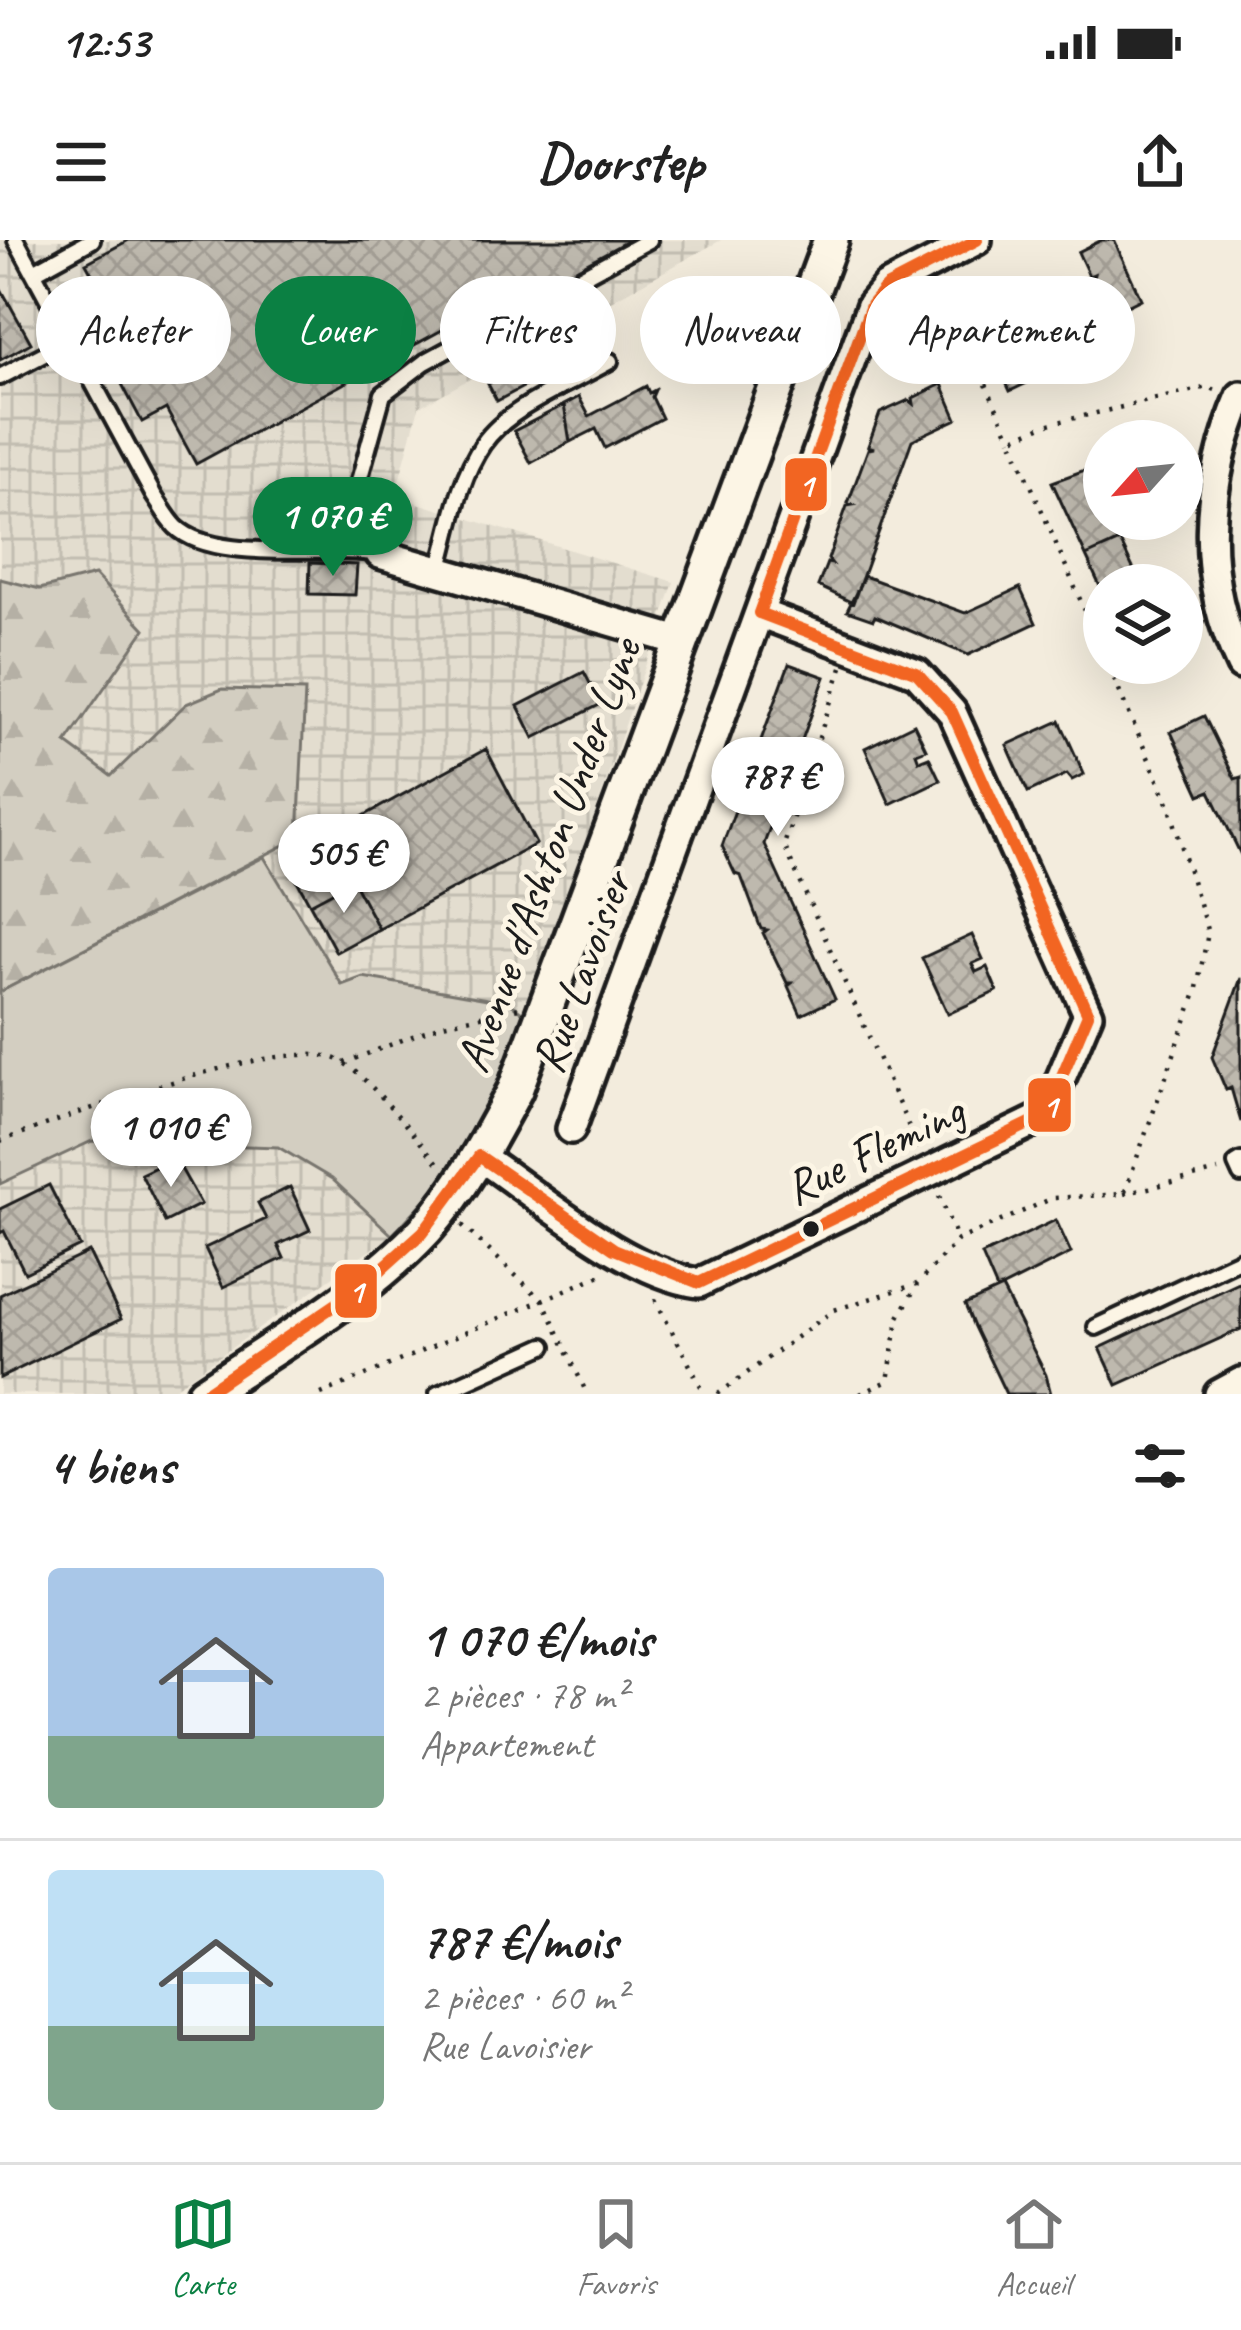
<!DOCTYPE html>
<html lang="fr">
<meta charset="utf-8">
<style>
:root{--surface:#fff;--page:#f2f2f2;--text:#222;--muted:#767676;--line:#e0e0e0;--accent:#0b8043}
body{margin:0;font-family:Caveat,sans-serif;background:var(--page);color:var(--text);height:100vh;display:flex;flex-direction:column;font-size:45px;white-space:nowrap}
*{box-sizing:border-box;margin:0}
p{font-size:39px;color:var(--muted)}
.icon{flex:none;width:66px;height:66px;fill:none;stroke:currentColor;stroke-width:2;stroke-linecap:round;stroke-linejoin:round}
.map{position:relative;height:1154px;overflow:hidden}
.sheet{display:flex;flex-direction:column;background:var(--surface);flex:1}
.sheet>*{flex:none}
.top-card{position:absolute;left:36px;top:36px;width:1170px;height:108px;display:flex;gap:24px}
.needle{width:78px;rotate:243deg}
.fabs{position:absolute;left:1083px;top:180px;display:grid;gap:24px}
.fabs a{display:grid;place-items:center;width:120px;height:120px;border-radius:50%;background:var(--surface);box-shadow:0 12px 48px #0002;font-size:60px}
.price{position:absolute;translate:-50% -102px;padding:0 27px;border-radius:42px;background:#fff;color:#222;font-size:39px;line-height:78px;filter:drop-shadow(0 3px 6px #0008)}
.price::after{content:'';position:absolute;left:50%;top:72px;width:36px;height:27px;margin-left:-18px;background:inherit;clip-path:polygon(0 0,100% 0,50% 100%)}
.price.selected{background:var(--accent);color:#fff}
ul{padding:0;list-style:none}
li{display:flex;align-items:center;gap:36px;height:300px;padding:0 48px}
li+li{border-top:3px solid var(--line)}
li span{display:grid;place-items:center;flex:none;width:336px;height:240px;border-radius:12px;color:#555}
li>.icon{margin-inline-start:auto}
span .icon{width:144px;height:144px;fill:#fffc;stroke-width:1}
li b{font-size:51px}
h2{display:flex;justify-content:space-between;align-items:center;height:144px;padding:0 48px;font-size:51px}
.pill{padding:0 42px;border-radius:54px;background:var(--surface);box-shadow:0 12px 48px #0002;font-size:42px;line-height:108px}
.pill.selected{background:var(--accent);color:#fff}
.status{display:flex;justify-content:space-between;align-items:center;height:84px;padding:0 60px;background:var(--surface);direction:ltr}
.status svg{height:33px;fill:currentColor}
header{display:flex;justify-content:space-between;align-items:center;height:156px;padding:0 48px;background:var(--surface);font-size:54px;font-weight:700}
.dock{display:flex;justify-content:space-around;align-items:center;height:168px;border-top:3px solid var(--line);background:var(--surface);font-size:33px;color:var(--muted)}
.dock a{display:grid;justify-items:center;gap:6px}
.dock .selected{color:var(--accent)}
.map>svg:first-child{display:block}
</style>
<div class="status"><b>12:53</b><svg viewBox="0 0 49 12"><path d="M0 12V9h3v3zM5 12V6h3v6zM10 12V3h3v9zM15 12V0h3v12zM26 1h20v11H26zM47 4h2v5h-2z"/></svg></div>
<header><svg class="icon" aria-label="menu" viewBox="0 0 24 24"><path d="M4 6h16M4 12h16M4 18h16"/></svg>Doorstep<svg class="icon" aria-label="share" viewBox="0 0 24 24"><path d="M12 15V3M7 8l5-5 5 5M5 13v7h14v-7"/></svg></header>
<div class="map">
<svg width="1241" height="1154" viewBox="0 0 1241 1154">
<defs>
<pattern id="industrial-grid" width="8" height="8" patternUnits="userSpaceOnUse" patternTransform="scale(3)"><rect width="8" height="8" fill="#e3ddcf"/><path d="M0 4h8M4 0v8" fill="none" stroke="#c2bdb1"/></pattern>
<pattern id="forest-firs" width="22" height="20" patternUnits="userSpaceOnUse" patternTransform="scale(3)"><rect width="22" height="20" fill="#d3cec1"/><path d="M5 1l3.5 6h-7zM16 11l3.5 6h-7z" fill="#b5b0a5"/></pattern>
<pattern id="building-cross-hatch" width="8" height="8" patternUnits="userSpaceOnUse" patternTransform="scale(3)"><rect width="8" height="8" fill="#beb9ae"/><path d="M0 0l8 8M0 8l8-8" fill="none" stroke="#a39e95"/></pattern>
</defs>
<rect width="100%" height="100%" fill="#f3ecdd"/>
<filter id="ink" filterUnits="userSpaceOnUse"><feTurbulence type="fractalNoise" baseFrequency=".00833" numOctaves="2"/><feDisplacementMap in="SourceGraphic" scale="24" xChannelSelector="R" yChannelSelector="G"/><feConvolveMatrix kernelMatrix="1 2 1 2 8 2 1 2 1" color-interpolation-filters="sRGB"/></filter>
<g filter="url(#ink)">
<!-- industrial -->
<path fill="url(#industrial-grid)" d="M0,0H721L419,167L395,256L674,342L526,775L441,943L392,995L166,1154H0Z"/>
<!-- forest -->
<path fill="url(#forest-firs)" stroke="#78756e" stroke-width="3" d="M95,335L145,389L66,503L111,536L186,464L222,449L305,451L298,598L0,752V339L40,349Z"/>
<!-- park -->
<path fill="#d3cec1" stroke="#78756e" stroke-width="3" d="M264,617L342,745L363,737L510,763L526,775L479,892L441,943L392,995L332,939L278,907L92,901L0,944V752Z"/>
<!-- building -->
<path fill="url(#building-cross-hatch)" stroke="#1c1c1c" stroke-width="3" d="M129,0H633L516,64L510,53L196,224L166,169L142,182L104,110L127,98L86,23Z
M1102,0H1114L1141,59L1107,76L1092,43L1094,34L1089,36L1078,12Z
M0,47L31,103L0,120Z
M678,49L706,102L686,112L659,60Z
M1102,65L1118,100L1010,151L994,116L1022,103L1027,106L1025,101L1077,77L1079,82V76Z
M585,93L594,110L557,129L554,109Z
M554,109L557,129L497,161L488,144Z
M942,144L957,179L912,200L853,363L818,346L827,323L832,324L828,319L847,266L853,265L848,263L868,209L874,208L868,206L880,173L909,160L914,164L913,158Z
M646,146L649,153L655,150L652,157L662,178L605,208L596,189L570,202L564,165L579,157L589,176Z
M564,165L570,202L531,223L514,191Z
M1104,223V279H1167L1086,316L1052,242Z
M1120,301L1141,345H1104V355L1086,316Z
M310,323L357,325L355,355L309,354Z
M864,336L965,373L1020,348L1036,383L968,415L875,376L873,380L847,371Z
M789,424L825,437L764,604L835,759L801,775L788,746L792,743H787L763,693L767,690L761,689L741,636L735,634L722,606Z
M584,432L601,464L534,498L518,466Z
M1204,476L1235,539L1241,537V615L1210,551L1200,555L1171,492Z
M1060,481L1084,534L1072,540L1067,534L1028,552L1007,505Z
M914,484L926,509L916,513L919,521L929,517L940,540L890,564L865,508Z
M486,509L536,604L379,689L353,641L310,664L285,619Z
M353,641L379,689L336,712L310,664Z
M972,695L983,719L972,724L976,732L987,727L997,751L948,774L922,718Z
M1241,738V882L1231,848L1226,850L1212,817Z
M175,918L201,964L165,982L141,934Z
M49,945L80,1006L25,1033L4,991L0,993V969Z
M290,947L310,990L278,1005L284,1018L223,1047L205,1008L266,979L258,963Z
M1056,980L1071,1013L997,1050L982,1015Z
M89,1012L121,1079L0,1138V1055Z
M1241,1042V1089L1117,1145L1100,1108Z
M1002,1048L1046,1135L1051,1154H1006L974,1087L965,1065Z"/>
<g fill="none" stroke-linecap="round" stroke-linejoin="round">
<!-- service casing -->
<g stroke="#1c1c1c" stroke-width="22">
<path id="service" d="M16,0L154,256C161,266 168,279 176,287C215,324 327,304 380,314
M34,32L92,0
M0,137L69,101
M341,306L383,154L425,122L649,0
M439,331C451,289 458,240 483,204C509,166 571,144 610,121
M1241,921L1236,924L1241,935
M1096,1087L1241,1019
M438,1154L544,1106"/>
</g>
<!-- minor casing -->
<g stroke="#1c1c1c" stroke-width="36">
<path id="minor" d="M1241,156C1204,243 1199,339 1241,425
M380,314L679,401
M571,889L871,65L886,47L977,0
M479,916C539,956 628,1034 699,1043L1045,876L1088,774L952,472L917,433L759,373
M1219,1154L1241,1142"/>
</g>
<!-- tertiary casing -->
<g stroke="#1c1c1c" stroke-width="42">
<path id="tertiary" d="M204,1154C279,1103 364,1056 426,989C463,948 489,898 515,850L831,0"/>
</g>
<!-- path -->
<path stroke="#1c1c1c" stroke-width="4.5" stroke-dasharray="3 9" stroke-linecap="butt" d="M941,46L1011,199
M1104,415L1011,199L1045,185L1208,147L1218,151
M842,427L784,605L920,912
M344,823L443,784L519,768
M0,901C64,880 293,787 344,823C379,848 410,892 439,924
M1124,954L1218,931
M939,956L958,1000
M462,985L544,1062L587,1154
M655,1059L705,1154
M321,1154L608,1032
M718,1154L834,1070L917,1044L958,1000L1053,958L1124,954L1196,753L1208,693L1169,565L1107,423
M860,1154L888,1141L898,1079L917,1045"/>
<!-- service -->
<use href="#service" stroke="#fcf5e5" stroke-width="14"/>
<!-- minor -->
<use href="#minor" stroke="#fcf5e5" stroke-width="27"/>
<!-- tertiary -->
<use href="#tertiary" stroke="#fcf5e5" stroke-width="33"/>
<!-- bus-1 casing -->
<g stroke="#fcf5e5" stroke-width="21">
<path id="bus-1" d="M759,373L871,65L886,47L977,0
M479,916L614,1009L699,1043L1045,876L1088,774L952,472L917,433L759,373
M204,1154L363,1046L423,992L479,916"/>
</g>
<!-- bus-1 -->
<use href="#bus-1" stroke="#f26522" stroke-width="12"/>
</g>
</g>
<!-- markers -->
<circle fill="#1c1c1c" stroke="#fcf5e5" stroke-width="4.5" cx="811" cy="989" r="10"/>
<g text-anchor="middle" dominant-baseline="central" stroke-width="10" stroke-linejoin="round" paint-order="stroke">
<!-- street labels -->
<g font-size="48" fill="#1c1c1c" stroke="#fcf5e5">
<text transform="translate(548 615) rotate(-70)">Avenue d'Ashton Under Lyne</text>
<text transform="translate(581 732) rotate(-70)">Rue Lavoisier</text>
<text transform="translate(874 909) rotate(-26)">Rue Fleming</text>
</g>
</g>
<g stroke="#fcf5e5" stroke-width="4.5">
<rect x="783" y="216" width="46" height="57" rx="12" fill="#f26522"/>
<rect x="1026" y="836" width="47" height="58" rx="12" fill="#f26522"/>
<rect x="333" y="1022" width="46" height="58" rx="12" fill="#f26522"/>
</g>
<g font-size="33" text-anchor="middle" font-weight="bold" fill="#fff">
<text x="806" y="256">1</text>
<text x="1050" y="877">1</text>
<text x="356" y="1062">1</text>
</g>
</svg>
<div class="fabs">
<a><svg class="needle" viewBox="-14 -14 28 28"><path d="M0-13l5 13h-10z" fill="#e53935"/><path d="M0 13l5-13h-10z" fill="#767676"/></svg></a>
<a><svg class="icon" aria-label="layers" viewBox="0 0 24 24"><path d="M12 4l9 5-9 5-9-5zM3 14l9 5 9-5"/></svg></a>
</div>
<b class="price selected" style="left:333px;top:339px">1 070 €</b>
<b class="price" style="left:778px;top:599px">787 €</b>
<b class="price" style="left:344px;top:676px">505 €</b>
<b class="price" style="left:171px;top:950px">1 010 €</b>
<div class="top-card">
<a class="pill">Acheter</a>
<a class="pill selected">Louer</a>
<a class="pill">Filtres</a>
<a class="pill">Nouveau</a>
<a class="pill">Appartement</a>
</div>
</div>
<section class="sheet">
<h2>4 biens<svg class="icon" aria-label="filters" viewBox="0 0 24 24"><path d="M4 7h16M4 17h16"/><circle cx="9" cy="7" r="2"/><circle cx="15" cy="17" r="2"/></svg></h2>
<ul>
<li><span style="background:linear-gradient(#a9c7e8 70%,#7fa58c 0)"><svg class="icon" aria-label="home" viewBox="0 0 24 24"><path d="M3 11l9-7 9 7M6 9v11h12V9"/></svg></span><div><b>1 070 €/mois</b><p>2 pièces · 78 m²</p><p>Appartement</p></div></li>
<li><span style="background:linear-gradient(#bfe0f5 65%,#7fa58c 0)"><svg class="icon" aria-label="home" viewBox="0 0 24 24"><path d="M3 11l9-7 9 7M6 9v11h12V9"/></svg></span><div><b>787 €/mois</b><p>2 pièces · 60 m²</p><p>Rue Lavoisier</p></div></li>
</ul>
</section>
<nav class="dock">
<a class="selected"><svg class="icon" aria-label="map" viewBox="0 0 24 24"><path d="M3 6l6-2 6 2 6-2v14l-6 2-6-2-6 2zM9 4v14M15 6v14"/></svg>Carte</a>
<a><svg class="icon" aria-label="saved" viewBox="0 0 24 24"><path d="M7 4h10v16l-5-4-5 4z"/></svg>Favoris</a>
<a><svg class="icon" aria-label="home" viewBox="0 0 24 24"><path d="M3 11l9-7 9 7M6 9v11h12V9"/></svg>Accueil</a>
</nav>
